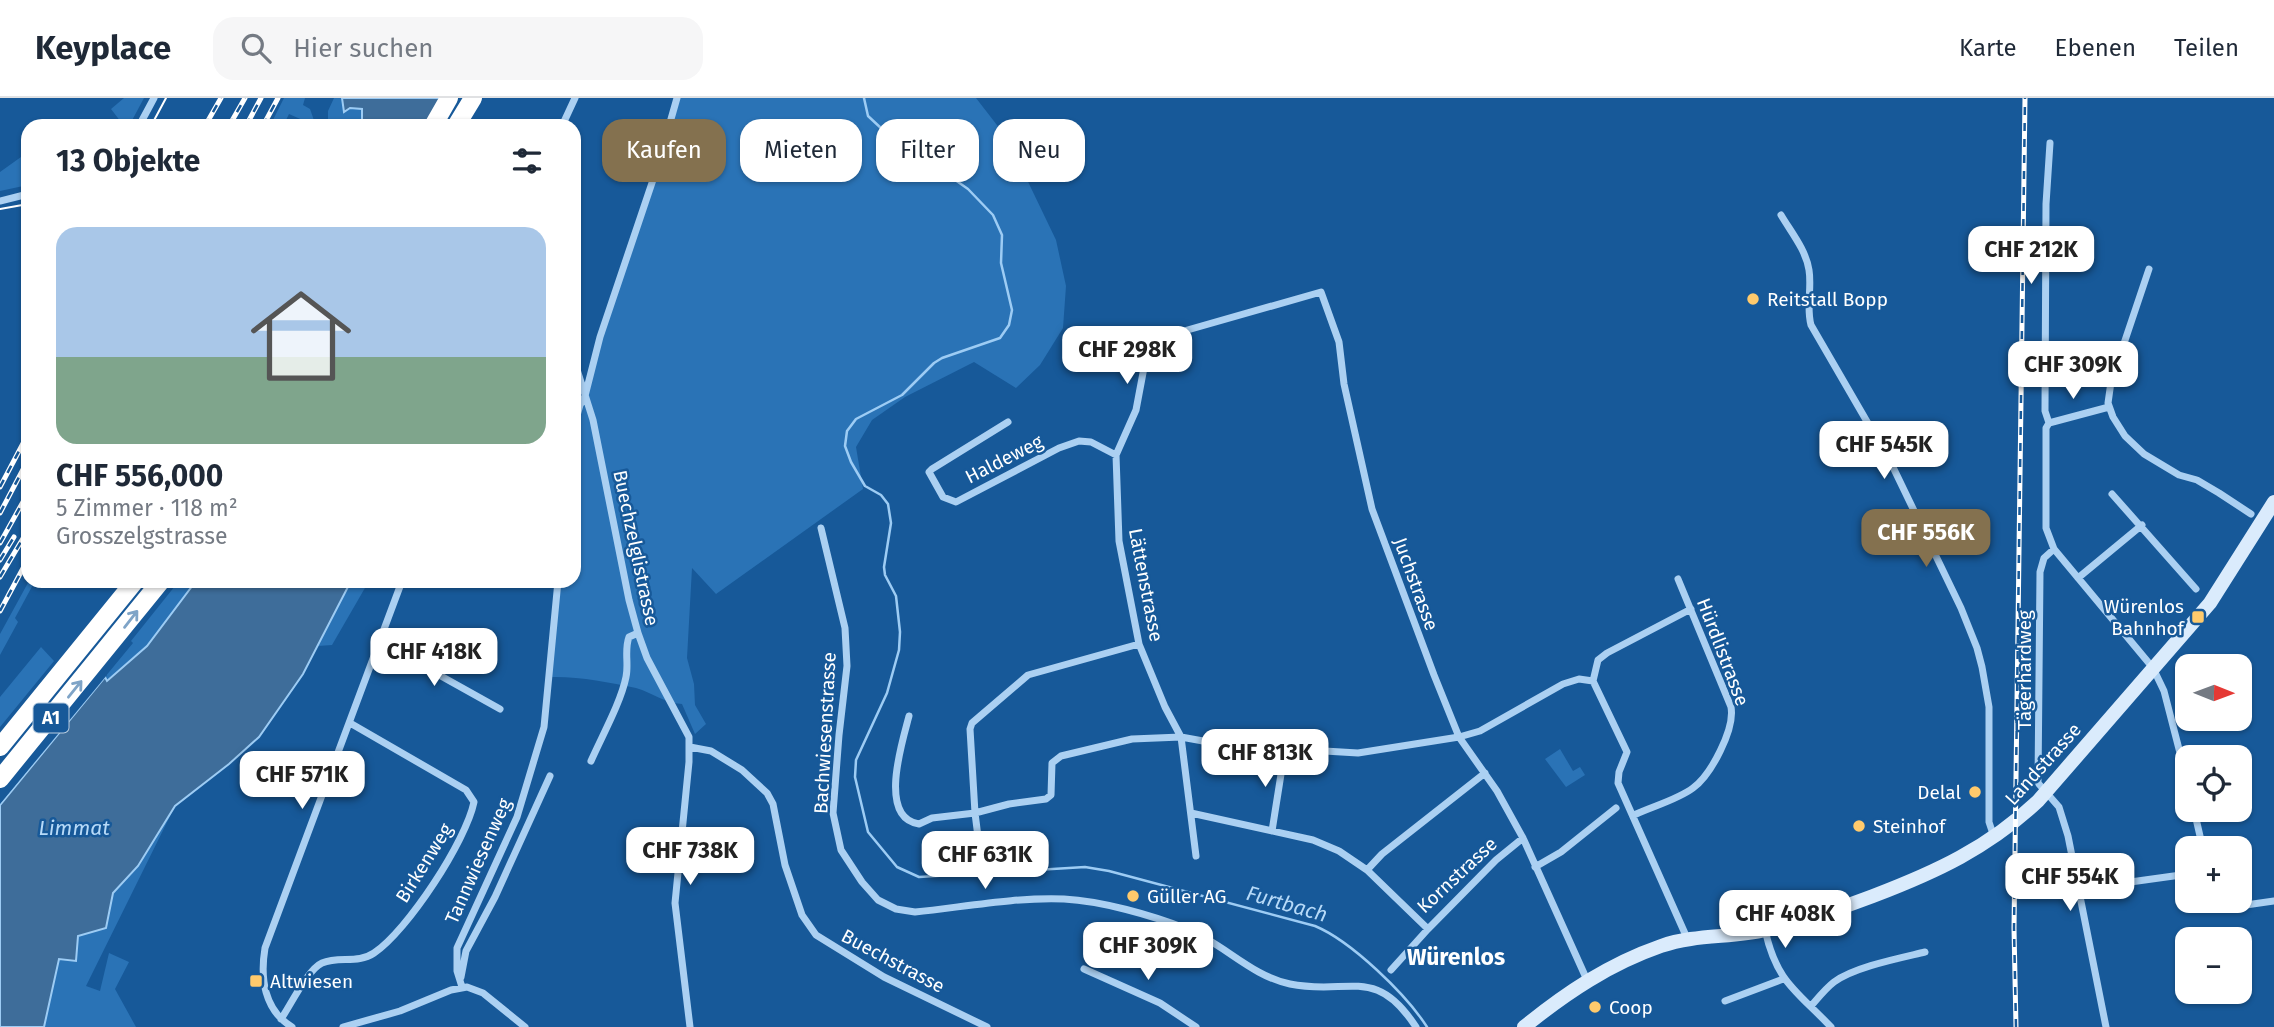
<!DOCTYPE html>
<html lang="de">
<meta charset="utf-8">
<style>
:root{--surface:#fff;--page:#f6f6f7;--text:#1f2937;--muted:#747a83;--line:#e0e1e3;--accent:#84714f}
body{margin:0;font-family:"Fira Sans",sans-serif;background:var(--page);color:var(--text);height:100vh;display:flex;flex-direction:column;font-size:26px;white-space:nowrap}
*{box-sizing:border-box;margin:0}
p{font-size:23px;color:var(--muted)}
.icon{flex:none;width:38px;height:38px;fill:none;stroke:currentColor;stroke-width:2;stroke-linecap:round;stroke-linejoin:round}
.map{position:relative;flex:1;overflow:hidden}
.drawer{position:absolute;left:21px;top:21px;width:560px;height:469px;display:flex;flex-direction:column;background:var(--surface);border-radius:21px;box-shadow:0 2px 5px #0004}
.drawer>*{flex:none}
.guide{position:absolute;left:602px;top:21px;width:665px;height:63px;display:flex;gap:14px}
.needle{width:46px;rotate:91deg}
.buttons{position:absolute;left:2175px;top:556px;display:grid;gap:14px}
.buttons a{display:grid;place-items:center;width:77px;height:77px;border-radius:14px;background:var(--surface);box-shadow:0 2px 5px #0004;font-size:35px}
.price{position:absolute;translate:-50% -60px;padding:0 16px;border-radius:14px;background:#fff;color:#222;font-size:23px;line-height:46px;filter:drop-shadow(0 2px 4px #0008)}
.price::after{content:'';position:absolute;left:50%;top:42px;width:21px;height:16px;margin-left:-10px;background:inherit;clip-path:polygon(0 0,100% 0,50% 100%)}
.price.active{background:var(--accent);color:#fff}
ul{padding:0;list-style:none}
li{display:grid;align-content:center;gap:14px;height:371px;padding:0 35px}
li span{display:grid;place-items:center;height:217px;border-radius:21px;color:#555}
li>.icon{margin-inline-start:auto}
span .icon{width:126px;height:126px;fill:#fffc;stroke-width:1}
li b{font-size:30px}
h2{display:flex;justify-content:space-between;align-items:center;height:84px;padding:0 35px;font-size:30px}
.tag{padding:0 24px;border-radius:21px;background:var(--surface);box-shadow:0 2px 5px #0004;font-size:24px;line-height:63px}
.tag.active{background:var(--accent);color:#fff}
header{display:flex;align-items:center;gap:42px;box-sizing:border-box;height:98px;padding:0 35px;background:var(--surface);border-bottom:2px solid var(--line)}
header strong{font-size:33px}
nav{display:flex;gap:38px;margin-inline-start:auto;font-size:24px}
.search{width:490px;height:63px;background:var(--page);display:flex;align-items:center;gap:18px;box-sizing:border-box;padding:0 24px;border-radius:21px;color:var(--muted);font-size:26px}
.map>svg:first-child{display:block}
</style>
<header>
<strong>Keyplace</strong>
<div class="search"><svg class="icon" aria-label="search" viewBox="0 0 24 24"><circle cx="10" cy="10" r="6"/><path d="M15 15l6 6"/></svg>Hier suchen</div>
<nav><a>Karte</a><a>Ebenen</a><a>Teilen</a></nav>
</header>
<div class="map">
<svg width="2274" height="929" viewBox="0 0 2274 929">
<rect width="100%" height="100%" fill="#175999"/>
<!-- green -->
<path fill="#2a73b6" d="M124,0H144L129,28H124L111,11Z
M284,0H305L303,7L310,11L316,28L289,16L283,28H270Z
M334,0H342L345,14L350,10L363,11L362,28H328V13Z
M677,0H976L1007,40L1056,142L1066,188L1063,230L1040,267L1016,290L974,264L905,299L872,322L856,349L863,391L716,496L692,470L687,560L694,586L695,607L706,626L695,636L682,606C664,605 653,595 636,590C608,584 578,578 549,579L558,483H574V328Z
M28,54V87L0,93V74Z
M29,483H35L15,520L18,524L0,557V536Z
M179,483H196L147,548L107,583L105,579L133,545L131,543Z
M351,483H369L332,547L318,548Z
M41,549L54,563L0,629V599Z
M1560,651L1573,673L1580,669L1585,677L1566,689L1545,661Z
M175,708L86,888L100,893L109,855L129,864L115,891L136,929H44L59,861L78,838L106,830L113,795L138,768Z"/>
<!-- water -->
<path fill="#3e6d9a" stroke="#9dccf4" stroke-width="2" d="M342,0H442V28H362V11L350,10L344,14Z
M196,483H351L303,576L259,639L229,666L175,708L138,768L113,795L106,830L78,838L76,863L59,861L44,929H0V707L105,579L107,583L147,548Z"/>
<!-- pier -->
<path fill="#175999" d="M105,576L107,577L0,706V701Z"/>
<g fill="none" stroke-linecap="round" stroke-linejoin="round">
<!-- stream -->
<path stroke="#9dccf4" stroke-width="2.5" d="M864,0L868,18L896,44L931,65L968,91L993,117L1002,137L1001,165L1012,212L1009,227L1000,240L942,260L934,265L902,297L856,321L847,333L845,348L851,364L865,388L881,397L888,406L891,425L884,469L885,477L896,498L900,534L899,552L887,595L856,662L855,679L868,734L897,769L919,779L1085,769L1109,773L1315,828C1351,843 1406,896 1427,929"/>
<!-- minor -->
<path stroke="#abd0f2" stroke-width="7" d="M139,28L154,0
M562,28L575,0
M0,103L28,96
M1781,117C1791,134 1806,152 1809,172C1812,190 1806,209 1811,227L1891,365L1961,510L1977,550L1982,569L1989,609V724L1994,739
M2149,171L2111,284L2108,305L2113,319L2125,338L2144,356L2179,377L2197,382L2219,395L2251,416
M574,262L593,322L629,502L638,535L647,560L689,639V664L675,805L690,929
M1008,324L932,371L929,374L943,399L956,404L1059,350L1079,343L1091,344L1116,357
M2049,325L2046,330V430L2054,451L2153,570L2164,593L2188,686
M2049,325L2045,313L2046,106L2050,45
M2049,325L2109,309
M574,328L580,307L585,298L600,239L657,70L677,0
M2112,396L2196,491
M821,430L845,530L847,568L839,637L833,715L841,752L862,784L878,802L896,811L915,814C964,809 1015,799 1064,801C1102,803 1151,817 1187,831C1223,845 1251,878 1290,886C1348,898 1375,866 1416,929
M2054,451L2044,460L2040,474L2038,685L2059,709L2068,738L2106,929
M2078,480L2142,427
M380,544L500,611
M1593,583L1598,562L1607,555L1691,511
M909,618C903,642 877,720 919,726L932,720L975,715L1009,706L1046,701L1051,697L1052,665L1061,658L1132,641L1181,639L1196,758
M690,649L711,653L742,672L767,695L773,706L785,767L802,817L816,837L884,879L987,929
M591,663C602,638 621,604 626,579C629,566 624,552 629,539L638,535
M2194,712L2203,751
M1191,715L1313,742L1339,753L1367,772L1428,831L1496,762L1523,740
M1634,717C1653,708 1677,702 1693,690C1711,677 1735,631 1731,609L1678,481
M1272,733L1285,651
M977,761L980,755L975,715L970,631L972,625L1028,577L1139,546
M1535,769L1561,754L1616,710
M1367,772L1382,756L1485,675
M2080,791L2188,776
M2217,803L2219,808L2225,810L2274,803
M1765,832C1777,885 1796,892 1831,929
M1084,871L1160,905L1196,929
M1391,872L1428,831
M461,879L466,853L495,799L550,678
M1587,882L1523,740L1497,693L1459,639L1434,577L1372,411L1344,286L1339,244L1321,194L1149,243L1136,312L1116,357L1119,443L1139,546L1165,609L1181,639L1225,647L1358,655L1459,639L1480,633L1563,586L1579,581L1593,583L1627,654L1619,674L1618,685L1687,840
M462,889L457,873V850L517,719L544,629L558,483
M1725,903L1783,881
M1811,908C1818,900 1826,890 1834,884C1854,869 1900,860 1925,854
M281,921C290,908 308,871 322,865C339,858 358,866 374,855C408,832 466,743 474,704L466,692L350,625
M292,929C264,912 260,880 265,850L402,483
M343,929L400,913L451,892L467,889L483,895L525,929"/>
<!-- secondary -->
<path stroke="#daebfc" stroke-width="14" d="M1524,929C1566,895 1609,866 1661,848C1695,836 1731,840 1766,832C1803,824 1838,811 1873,798C1936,774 1988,750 2038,703L2210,505L2274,404"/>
<!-- motorway -->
<path stroke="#fff" stroke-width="18" d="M433,28L449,0
M456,28L473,0
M0,649L135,483
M0,681L161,483"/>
<!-- tram -->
<path stroke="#fff" stroke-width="2" d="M151,28L166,0
M0,111L28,106"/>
<!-- rail casing -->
<g stroke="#fff" stroke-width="5">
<path id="rail" d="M205,28L221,0
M229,28L245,0
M246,28L261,0
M263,28L278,0
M0,389L28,336
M0,415L28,362
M0,445L28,395
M0,462L14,439
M0,479L28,432
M0,513L28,461
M2016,929L2014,830L2025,0"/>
</g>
<!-- rail -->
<use href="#rail" stroke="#175999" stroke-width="2.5" stroke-dasharray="8" stroke-linecap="butt"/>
</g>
<!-- one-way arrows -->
<defs><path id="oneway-shaft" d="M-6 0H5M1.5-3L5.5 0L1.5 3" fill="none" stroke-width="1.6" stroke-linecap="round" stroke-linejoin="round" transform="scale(1.75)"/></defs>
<g stroke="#7fa4c7">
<use href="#oneway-shaft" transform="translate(131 521) rotate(-52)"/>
<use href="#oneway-shaft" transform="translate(75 591) rotate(-51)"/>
</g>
<!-- markers -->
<g fill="#ffca6c" stroke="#175999" stroke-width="2.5">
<circle cx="1753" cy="201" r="7"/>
<rect x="2191" y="512" width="14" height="14" rx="3.5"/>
<circle cx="1975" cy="694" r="7"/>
<circle cx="1859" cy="728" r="7"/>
<circle cx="1133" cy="798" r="7"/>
<rect x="249" y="876" width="14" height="14" rx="3.5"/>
<circle cx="1595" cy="909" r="7"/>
</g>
<g text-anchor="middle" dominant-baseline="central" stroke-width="5" stroke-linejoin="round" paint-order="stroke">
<!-- shield labels -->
<rect fill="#175999" stroke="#b9cde0" stroke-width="2" x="33.5" y="605.5" width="35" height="29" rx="5"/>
<g font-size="18" font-weight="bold" fill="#fff">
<text x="51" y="620">A1</text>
</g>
<!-- poi labels -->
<g font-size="19" fill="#fff" stroke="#175999" text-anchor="start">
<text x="1767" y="201">Reitstall Bopp</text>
<text x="2184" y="508" text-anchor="end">Würenlos<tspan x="2184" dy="22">Bahnhof</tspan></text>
<text x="1961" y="694" text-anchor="end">Delal</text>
<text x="1873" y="728">Steinhof</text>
<text x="1147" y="798">Güller AG</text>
<text x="270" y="883">Altwiesen</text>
<text x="1609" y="909">Coop</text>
</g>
<!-- street labels -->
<g font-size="19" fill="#fff" stroke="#175999">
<text transform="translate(1004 361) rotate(-27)">Haldeweg</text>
<text transform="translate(636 450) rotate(78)">Buechzelglistrasse</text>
<text transform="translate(1416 486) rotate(70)">Juchstrasse</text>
<text transform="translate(1146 487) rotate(79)">Lättenstrasse</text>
<text transform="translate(1723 554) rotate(69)">Hürdlistrasse</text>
<text transform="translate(2024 572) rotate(-90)">Tägerhardweg</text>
<text transform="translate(825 635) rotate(-87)">Bachwiesenstrasse</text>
<text transform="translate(2043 666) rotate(-48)">Landstrasse</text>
<text transform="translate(478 763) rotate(-66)">Tannwiesenweg</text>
<text transform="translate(424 765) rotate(-58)">Birkenweg</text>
<text transform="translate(1457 777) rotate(-43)">Kornstrasse</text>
<text transform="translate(893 863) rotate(28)">Buechstrasse</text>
</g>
<!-- water labels -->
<g font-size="21" font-style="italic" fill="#b7daf8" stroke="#175999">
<text x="74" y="730">Limmat</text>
<text transform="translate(1287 806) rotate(16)">Furtbach</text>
</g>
<!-- quarter labels -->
<g font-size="23" font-weight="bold" fill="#fff" stroke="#175999">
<text x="1456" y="859">Würenlos</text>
</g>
</g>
</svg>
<div class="buttons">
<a><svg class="needle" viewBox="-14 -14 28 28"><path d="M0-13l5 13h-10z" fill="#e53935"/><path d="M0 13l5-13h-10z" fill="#747a83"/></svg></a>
<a><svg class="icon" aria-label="locate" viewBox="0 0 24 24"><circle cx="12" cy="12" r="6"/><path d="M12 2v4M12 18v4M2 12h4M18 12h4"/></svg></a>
<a>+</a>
<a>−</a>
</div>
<b class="price" style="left:2031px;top:188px">CHF 212K</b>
<b class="price" style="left:1127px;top:288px">CHF 298K</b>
<b class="price" style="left:2073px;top:303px">CHF 309K</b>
<b class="price" style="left:1884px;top:383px">CHF 545K</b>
<b class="price active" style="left:1926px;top:471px">CHF 556K</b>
<b class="price" style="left:434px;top:590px">CHF 418K</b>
<b class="price" style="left:1265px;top:691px">CHF 813K</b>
<b class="price" style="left:302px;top:713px">CHF 571K</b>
<b class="price" style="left:690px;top:789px">CHF 738K</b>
<b class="price" style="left:985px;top:793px">CHF 631K</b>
<b class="price" style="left:2070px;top:815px">CHF 554K</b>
<b class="price" style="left:1785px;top:852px">CHF 408K</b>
<b class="price" style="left:1148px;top:884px">CHF 309K</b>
<div class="guide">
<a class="tag active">Kaufen</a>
<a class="tag">Mieten</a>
<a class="tag">Filter</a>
<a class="tag">Neu</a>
</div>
<section class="drawer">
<h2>13 Objekte<svg class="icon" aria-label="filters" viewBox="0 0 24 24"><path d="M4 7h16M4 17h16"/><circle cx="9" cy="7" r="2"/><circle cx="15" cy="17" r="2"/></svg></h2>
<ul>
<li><span style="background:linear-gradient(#a9c7e8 60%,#7fa58c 0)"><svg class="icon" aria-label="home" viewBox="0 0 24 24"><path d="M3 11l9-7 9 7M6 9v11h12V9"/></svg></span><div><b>CHF 556,000</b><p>5 Zimmer · 118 m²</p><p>Grosszelgstrasse</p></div></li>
</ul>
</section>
</div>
